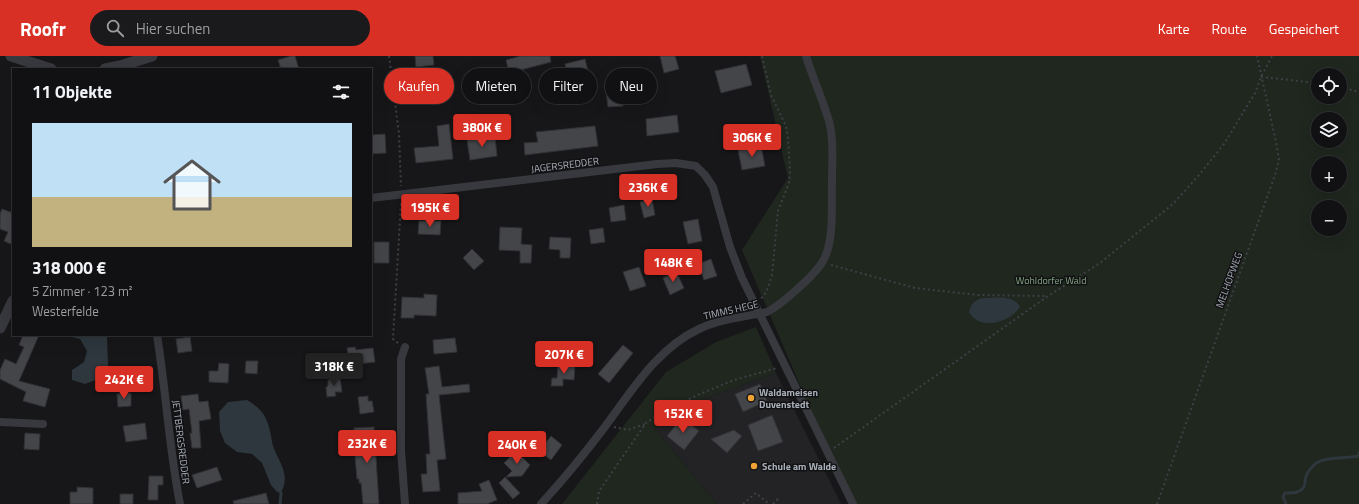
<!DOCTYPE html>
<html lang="de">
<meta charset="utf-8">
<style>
:root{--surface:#111113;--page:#1a1a1c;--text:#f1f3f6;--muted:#9c9da0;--line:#303133;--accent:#d93025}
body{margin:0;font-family:"Titillium Web",sans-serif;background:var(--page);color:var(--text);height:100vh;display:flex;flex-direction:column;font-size:15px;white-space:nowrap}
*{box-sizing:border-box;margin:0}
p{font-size:13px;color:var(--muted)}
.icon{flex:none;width:22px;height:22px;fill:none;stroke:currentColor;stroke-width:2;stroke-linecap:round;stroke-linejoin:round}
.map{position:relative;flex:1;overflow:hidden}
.panel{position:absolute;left:12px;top:12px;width:360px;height:268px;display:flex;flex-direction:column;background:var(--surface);border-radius:0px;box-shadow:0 4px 16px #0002,0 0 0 1px var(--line)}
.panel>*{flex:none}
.guide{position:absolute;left:384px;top:12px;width:380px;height:36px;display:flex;gap:8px}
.tools{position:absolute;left:1311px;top:12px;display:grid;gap:8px}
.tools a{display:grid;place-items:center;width:36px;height:36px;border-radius:50%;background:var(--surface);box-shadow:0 4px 16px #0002,0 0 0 1px var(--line);font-size:20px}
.price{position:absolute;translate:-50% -34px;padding:0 9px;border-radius:4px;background:var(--accent);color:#fff;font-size:13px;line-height:26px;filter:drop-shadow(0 1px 2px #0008)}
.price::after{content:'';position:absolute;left:50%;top:24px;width:12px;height:9px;margin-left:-6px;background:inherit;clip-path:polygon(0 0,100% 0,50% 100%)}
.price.selected{background:#222;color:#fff}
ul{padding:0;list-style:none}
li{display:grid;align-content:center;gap:8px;height:212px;padding:0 20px}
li+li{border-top:1px solid var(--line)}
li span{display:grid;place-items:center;height:124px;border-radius:0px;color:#555}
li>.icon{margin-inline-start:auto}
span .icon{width:72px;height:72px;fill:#fffc;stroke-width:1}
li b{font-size:17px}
h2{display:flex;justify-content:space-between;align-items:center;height:48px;padding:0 20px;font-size:17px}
.chip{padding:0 14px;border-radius:18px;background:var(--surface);box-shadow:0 4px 16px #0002,0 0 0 1px var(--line);font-size:14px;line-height:36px}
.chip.selected{background:var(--accent);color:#fff}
header{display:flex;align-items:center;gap:24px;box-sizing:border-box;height:56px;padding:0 20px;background:var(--accent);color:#fff}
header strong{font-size:19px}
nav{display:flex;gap:22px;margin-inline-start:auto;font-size:14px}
.search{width:280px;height:36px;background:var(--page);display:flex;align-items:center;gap:10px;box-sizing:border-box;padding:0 14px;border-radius:22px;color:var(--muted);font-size:15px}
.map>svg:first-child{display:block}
</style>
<header>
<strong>Roofr</strong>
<div class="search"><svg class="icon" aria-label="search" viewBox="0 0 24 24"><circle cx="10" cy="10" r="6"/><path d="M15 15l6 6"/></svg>Hier suchen</div>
<nav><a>Karte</a><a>Route</a><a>Gespeichert</a></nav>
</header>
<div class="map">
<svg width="1359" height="448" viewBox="0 0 1359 448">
<rect width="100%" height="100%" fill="#171719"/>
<!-- built -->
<path fill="#232326" d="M776,317L841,448H717L655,373L673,354Z"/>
<!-- green -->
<path fill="#1f271f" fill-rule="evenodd" d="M760,0H1359V448H851L742,194L788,122ZM1318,19H1340V41H1318ZM1318,63H1340V85H1318ZM1318,107H1340V129H1318ZM1318,151H1340V173H1318Z
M756,271L776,317L673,354L655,373L717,448H562L666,316L716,286Z"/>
<!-- water -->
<path fill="#2d373d" d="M983,242C995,242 1014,238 1020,251C1010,266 980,276 969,256C971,247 975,244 983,242Z
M64,279H107L108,309L98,323L85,328L72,324V314L84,306L87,295L80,283Z
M247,344C254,348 262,354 266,363C270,371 271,381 273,390C279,407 291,418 281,437L277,436L271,429L262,407L252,398L237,396L225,387L220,375L219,356L228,346Z"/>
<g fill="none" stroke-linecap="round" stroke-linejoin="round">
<!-- stream -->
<path stroke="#2d373d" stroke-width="3" d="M280,448L281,437
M1286,448L1283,441L1285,437C1289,437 1294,437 1297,436C1308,432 1303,426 1307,418C1309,414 1314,408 1318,406C1329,400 1346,403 1359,400V396"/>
</g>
<!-- building -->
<path fill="#434549" stroke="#313135" d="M291,0H295L299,13H281L278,4Z
M415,0H433L434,9L416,11Z
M521,0H550L551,6L509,17L506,4Z
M660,0H675L679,13L664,17Z
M585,3L588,15L567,19L565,8Z
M746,8L752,29L721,37L715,15Z
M620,27L623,50L608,51L605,29Z
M677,59L679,76L647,80L646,63Z
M449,68L453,103L416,107L414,92L439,90L437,70Z
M595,70L598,90L525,99L524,87L538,86L536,76Z
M385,78L386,97L371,98V79Z
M495,81L497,100L470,104L467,84Z
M761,89L765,110L742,114L738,94Z
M652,143L655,159L644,162L640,146Z
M624,149L626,164L611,166L609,152Z
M2,153L13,157V189L4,185L8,176L0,173V158Z
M698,163L702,185L688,188L683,166Z
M419,165H441L440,179L418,178Z
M500,171L522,172L521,188L532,189L531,207H520V195L499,194Z
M603,172L605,186L591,188L589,174Z
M550,181L571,182L570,202H560V194L549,193Z
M374,186H389V207H374Z
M472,193L484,205L474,214L463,202Z
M711,203L717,220L704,224L698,208Z
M639,211L646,230L630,235L623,216Z
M676,215L684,232L670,239L663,222Z
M424,238L437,239L436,260L414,259V262H401L402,241L424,242Z
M23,279H39L19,325L50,333L45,351L23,345L26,336L0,323V314L5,303L16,308L24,291L19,289Z
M190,281L192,295L178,297L176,283Z
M455,282L457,296L434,298L433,284Z
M623,289L633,297L609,327L598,318Z
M355,291L356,294L373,292L375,306L358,308V311L350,312L347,292Z
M246,305H258L257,318L245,317Z
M219,307L229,308L228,327L209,326V315H218Z
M558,308L575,309L574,324L563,323V330H551L552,322H557Z
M439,310L442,331L469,328L470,336L439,339L446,403L437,404L440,435L423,436L421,418H427L426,398H430L426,338H429L425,312Z
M340,322L342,336H335L336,340L327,341L326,331L328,330V324Z
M760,328L767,345L743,356L735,338Z
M131,337V350L118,351L117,338Z
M198,338L199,346L208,345L211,363L199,365L201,392H192L190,377H192L189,353L183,354L181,340Z
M368,340V345H372L374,356L360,358L358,341Z
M772,359L783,386L758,395L748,369Z
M682,361L699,375L684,394L667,380Z
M145,367L147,383L126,386L123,370Z
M374,371L379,448H363L361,427H359V423H357L355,400L358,399L357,384H354V372Z
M734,374L742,380L727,397L711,383Z
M25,377L40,378L39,394L24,393Z
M551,380L562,389L551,404L539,395Z
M516,395L530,409L522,420L506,421L512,415L504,407Z
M217,411L222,424L197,432L192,419Z
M149,420H163V429H158V444H148Z
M505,421L520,437L513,443L499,427Z
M489,424L497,444L487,448H458V437L482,435L479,428Z
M77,431L93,432V448H70V436H77Z
M266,437L269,448H234L233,445Z
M120,438H133V448H120Z"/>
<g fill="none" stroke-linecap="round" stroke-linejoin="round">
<!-- path -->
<path stroke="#3e4045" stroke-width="2" stroke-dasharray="2 3" stroke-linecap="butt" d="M389,0L399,78L401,130
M1261,21L1318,27
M1340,31L1359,36
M831,209L915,232L978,239L1047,240
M761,242L763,241L768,232L772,219L778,155L789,127L790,115L788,81L786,70L771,39L762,0
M398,287L393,283L401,146
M614,371L628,374L645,368
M834,392L1048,240L1100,207L1173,148L1199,119L1224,88L1255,37L1261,21L1272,0
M597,448L599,435L646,367L664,355L700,338L734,324L777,312
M743,448L756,437L769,448
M773,448L778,443
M1157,448L1275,119L1279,104L1276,86L1257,0"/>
<!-- minor -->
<path stroke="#38393e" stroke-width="8" d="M371,142L657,108L676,107L696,110L705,119L713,131L730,191L742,222L853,448
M157,279C166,335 169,392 180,448
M0,366L43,368
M405,448L401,394V303L405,291
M541,448C564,423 586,396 607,368C633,333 658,292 699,273C720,263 744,261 767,256C781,249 815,219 823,205C835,184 831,148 832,124C832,106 834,87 830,69C824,46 813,23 806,0"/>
<!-- tertiary -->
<path stroke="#38393e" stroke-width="11" d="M11,0L51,13
M105,13L120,10L152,0
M0,272L13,245"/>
</g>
<!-- markers -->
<g fill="#f1a237" stroke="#121214" stroke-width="1.5">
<circle cx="751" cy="342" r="4"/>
<circle cx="754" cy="410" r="4"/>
</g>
<g text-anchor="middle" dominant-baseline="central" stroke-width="3" stroke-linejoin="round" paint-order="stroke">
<!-- street labels -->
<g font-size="10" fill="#a9afb9" stroke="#121214">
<text transform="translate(565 109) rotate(-7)">JAGERSREDDER</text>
<text transform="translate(1229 224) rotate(-70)">MELHOPWEG</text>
<text transform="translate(731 254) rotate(-13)">TIMMS HEGE</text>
<text transform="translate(181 386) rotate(83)">JETTBERGSREDDER</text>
</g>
<!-- park labels -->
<g font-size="10" fill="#81a380" stroke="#121214">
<text x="1051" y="224">Wohldorfer Wald</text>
</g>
<!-- poi labels -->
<g font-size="10" font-weight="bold" fill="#a9afb9" stroke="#121214" text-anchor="start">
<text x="759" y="336">Waldameisen<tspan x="759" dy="12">Duvenstedt</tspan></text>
<text x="762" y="410">Schule am Walde</text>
</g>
</g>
</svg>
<div class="tools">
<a><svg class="icon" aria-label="locate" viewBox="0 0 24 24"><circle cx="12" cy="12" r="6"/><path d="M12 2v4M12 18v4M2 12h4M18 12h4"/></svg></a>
<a><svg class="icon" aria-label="layers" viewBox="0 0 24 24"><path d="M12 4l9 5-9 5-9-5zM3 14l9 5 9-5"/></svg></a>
<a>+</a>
<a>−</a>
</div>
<b class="price" style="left:482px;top:92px">380K €</b>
<b class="price" style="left:752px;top:102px">306K €</b>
<b class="price" style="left:648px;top:152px">236K €</b>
<b class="price" style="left:430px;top:172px">195K €</b>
<b class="price" style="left:673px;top:227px">148K €</b>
<b class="price" style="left:564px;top:319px">207K €</b>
<b class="price selected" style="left:334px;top:331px">318K €</b>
<b class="price" style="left:124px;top:344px">242K €</b>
<b class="price" style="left:683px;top:378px">152K €</b>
<b class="price" style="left:367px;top:408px">232K €</b>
<b class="price" style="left:517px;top:409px">240K €</b>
<div class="guide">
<a class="chip selected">Kaufen</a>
<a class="chip">Mieten</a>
<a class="chip">Filter</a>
<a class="chip">Neu</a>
</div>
<section class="panel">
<h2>11 Objekte<svg class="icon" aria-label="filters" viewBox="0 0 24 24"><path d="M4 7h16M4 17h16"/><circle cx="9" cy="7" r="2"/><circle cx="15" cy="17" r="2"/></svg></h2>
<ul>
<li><span style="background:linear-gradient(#bfe0f5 60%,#c2b280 0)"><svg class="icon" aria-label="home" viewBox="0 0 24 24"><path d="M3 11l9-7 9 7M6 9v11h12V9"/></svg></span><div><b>318 000 €</b><p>5 Zimmer · 123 m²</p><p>Westerfelde</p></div></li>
</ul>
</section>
</div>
